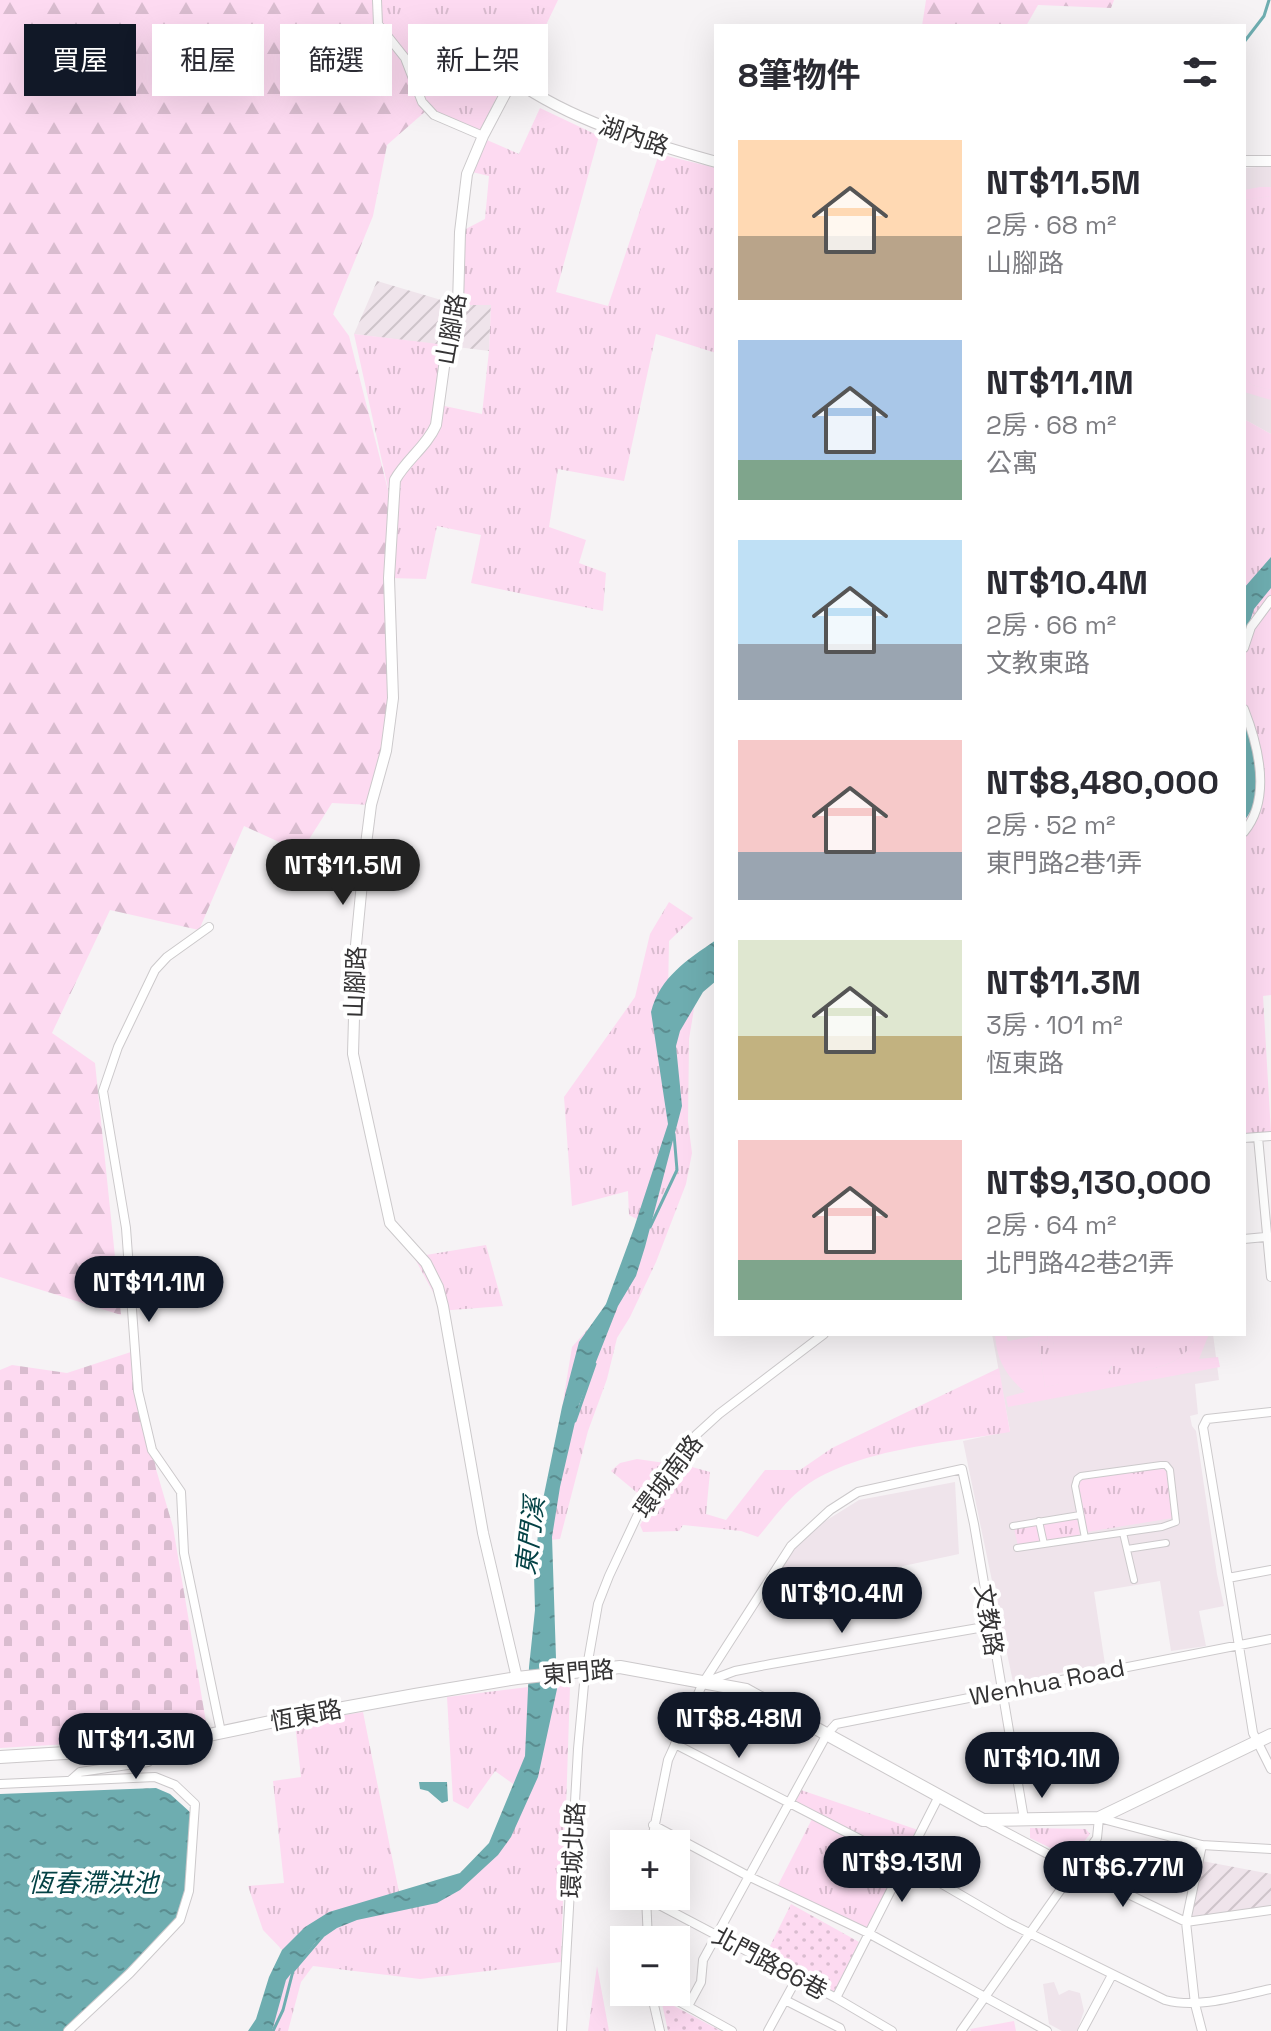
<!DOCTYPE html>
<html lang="zh-TW">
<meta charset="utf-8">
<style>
:root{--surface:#fff;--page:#f2f2f3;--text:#2b2b33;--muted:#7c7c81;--accent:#111827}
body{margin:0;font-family:"Space Grotesk","Noto Sans TC",sans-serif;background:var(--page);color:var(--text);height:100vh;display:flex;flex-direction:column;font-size:30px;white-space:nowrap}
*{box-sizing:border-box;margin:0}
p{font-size:26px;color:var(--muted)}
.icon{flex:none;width:44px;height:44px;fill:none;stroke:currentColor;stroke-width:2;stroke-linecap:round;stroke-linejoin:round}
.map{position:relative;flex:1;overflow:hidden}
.drawer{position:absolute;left:714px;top:24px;width:532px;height:1312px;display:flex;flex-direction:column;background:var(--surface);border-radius:0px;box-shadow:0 8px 32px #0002}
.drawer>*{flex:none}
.hud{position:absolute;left:24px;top:24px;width:570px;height:72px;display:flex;gap:16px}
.fabs{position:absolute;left:610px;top:1830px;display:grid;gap:16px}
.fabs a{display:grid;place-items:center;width:80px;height:80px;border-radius:0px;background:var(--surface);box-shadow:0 8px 32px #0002;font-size:40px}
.price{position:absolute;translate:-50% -68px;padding:0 18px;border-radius:28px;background:var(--accent);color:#fff;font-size:26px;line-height:52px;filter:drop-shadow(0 2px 4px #0008)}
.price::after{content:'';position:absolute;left:50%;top:48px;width:24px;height:18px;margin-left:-12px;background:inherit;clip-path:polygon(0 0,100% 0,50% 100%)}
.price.active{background:#222;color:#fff}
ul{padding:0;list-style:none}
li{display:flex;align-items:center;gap:24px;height:200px;padding:0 24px}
li span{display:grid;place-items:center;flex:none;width:224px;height:160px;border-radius:0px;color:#555}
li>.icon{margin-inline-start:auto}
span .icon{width:96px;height:96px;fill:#fffc;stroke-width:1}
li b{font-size:34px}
h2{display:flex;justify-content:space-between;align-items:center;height:96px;padding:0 24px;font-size:34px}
.chip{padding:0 28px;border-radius:0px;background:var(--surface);box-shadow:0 8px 32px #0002;font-size:28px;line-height:72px}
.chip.active{background:var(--accent);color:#fff}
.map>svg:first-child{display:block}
</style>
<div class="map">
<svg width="1271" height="2031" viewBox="0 0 1271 2031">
<defs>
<pattern id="industrial-furrows" width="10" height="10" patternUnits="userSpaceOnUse" patternTransform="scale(2)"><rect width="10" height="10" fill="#efe4eb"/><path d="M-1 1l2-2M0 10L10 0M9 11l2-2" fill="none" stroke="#cec4ca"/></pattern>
<pattern id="grass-tufts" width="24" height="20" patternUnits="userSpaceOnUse" patternTransform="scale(2)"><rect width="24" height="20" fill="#fddaf1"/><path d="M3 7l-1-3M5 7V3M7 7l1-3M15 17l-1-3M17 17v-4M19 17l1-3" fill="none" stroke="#d9bccf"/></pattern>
<pattern id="forest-firs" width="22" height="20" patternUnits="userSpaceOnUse" patternTransform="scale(2)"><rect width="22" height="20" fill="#fddaf1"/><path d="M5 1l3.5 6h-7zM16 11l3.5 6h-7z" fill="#d9bccf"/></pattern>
<pattern id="cemetery-stones" width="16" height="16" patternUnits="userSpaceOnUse" patternTransform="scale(2)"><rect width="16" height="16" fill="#fddaf1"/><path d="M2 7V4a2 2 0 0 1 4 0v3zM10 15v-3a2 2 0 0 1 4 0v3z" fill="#d9bccf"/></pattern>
<pattern id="park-dots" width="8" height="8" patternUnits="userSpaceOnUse" patternTransform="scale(2)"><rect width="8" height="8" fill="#fddaf1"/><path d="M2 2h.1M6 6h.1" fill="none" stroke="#d9bccf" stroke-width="1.8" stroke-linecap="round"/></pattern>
<pattern id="water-ripples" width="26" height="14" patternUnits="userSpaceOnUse" patternTransform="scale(2)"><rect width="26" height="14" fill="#6eadb0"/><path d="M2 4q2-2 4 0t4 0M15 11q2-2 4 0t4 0" fill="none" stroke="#5b8d90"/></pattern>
</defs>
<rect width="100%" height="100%" fill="#f6f3f5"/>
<!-- built -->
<path fill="#efe4eb" d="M1271,166V434L1244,419V168Z
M992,1334H1213L1219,1380L1195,1384L1198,1414L1190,1416L1192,1426L1196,1431L1217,1574L1224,1606L1199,1611L1206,1646L1171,1651L1160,1581L1094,1592L1105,1664L1013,1682L963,1441L1010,1431Z
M955,1482L959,1554L768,1595L792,1550L819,1525L859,1500Z
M1054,1982L1059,1995L1069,1990L1080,1993L1084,2011L1077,2031H1062L1049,2024L1043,1984Z"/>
<!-- industrial -->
<path fill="url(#industrial-furrows)" d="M377,281L458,305L491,304L489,351L354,334Z
M1202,1861L1271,1874V1907L1191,1918Z"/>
<!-- grass -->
<path fill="url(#grass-tufts)" d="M375,0H558L535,48L512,66L508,72L481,131L434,115L378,24Z
M540,108L599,136L556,292L608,306L659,154L716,168V353L656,334L624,481L558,469L549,527L586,540L579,563L606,573L603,611L471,583L481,535L437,526L426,579L389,578L391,502L354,334L447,345L440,405L482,414L489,351L491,305H458L460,232L485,219L489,176L472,172L487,140L519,154Z
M1271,196V390L1252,385L1244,376V200Z
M1244,419L1271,434V995L1263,996L1271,1133L1244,1135Z
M669,902L693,918L669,941L668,994L695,1003L689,1039L688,1122L692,1153L686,1184L656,1262L630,1317L617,1338L607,1379L588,1431L560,1539L540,1541L572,1347L601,1314L650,1226L629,1215L628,1191L572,1206L564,1097L635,997L650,934Z
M486,1245L503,1306L439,1311L434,1294L414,1257Z
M1047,1334H1052L1060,1384L1045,1387L1038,1341L1048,1340Z
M1107,1334H1196C1186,1372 1136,1370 1103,1377L1112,1368L1110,1338Z
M999,1368L1010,1432C946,1443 850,1449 799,1491C783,1504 771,1522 758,1537L741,1531L683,1525L679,1531L643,1532L640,1525L664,1488L681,1469L692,1467L710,1472L706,1514L726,1520L765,1470H800L832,1448Z
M637,1459L665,1463L641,1496L611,1471L620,1463Z
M1161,1467L1167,1472L1173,1518L1087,1532L1079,1486L1081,1480Z
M1077,1518L1080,1535L1046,1541L1043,1524Z
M1037,1525L1040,1542L1018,1546L1014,1528Z
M569,1682L570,1687L561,1962L420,1979L313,1966L301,1982L288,2031H260L289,1957L263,1930L248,1886L284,1883L273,1781L301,1777L295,1723L363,1712L402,1907L483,1867L516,1786L495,1771L468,1809L453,1801L447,1697Z
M801,1790L918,1830L863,1935L777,1887L812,1819L793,1807Z
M1030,1828L1086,1829L1090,1834L1071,1858L1030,1838Z
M597,1966L609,2031H588Z"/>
<!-- forest -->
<path fill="url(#forest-firs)" d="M0,0H375L378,25L405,58L427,110L387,145L373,216L333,314L349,336L391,502L393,698L371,805L332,803L301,852L244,826L199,930L110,910L52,1033L95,1063L121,1315L0,1277Z
M926,0H1114L1111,8L1038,5L1026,26H922Z"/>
<!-- cemetery -->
<path fill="url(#cemetery-stones)" d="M134,1351L156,1469L173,1527L207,1728L139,1740L0,1748V1370L12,1365L67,1373Z"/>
<!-- park -->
<path fill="url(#park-dots)" d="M791,1904L859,1942L832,1998L762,1962Z
M661,1999L721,2031H668Z"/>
<!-- pitch -->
<path fill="#fddaf1" d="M1260,187H1271V196L1244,200V190Z
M1244,376L1252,385L1271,390V400L1244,392Z
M995,1334H1006L1008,1341L1047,1334L1048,1340L1038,1341L1045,1387L1059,1384L1052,1334H1107C1121,1352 1116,1361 1105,1376C1137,1370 1186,1372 1196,1334H1209L1199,1359L1218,1357L1220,1367L1008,1407L1006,1397L1025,1392C1006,1376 996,1359 995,1334Z
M1014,2021L1016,2031H971L970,2029Z"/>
<!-- water -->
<path fill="url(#water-ripples)" d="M1271,557V588L1254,609L1244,639V588Z
M1244,708C1256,747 1271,788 1244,821Z
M716,940V981L703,992L680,1031L676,1046L682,1106L645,1247L636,1276L618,1306L579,1405L560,1487L552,1537L557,1689L538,1777L511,1837L498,1855L460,1890L437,1903L357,1920L337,1928L315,1943L286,1980L272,2031H248L256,2019L269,1977L282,1950L305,1927L329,1912L460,1873L489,1843L525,1756L529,1667L535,1610L534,1574L540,1514L562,1407L579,1342L606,1304L634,1228L668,1124L651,1012C660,977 687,960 716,940Z
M419,1782H447L448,1801L442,1803L428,1791L420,1789Z
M156,1788L170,1794L191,1813L186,1907L167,1940L69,2031H0V1794Z"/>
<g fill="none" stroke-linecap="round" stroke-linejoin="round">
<!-- stream -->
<path stroke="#6eadb0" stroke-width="3" d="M1244,42L1264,16L1269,0
M650,1227L677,1170L674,1134
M575,1421L595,1364
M273,2031L283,2010L293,1971L322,1937"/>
<!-- pedestrian casing -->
<g stroke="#ccc9cb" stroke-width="8">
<path id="pedestrian" d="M1161,1465H1166L1170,1470L1176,1522L1162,1527L1085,1538L1075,1486L1077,1479L1081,1476Z
M1039,1521L1044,1544
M1013,1526L1080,1515
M1123,1533L1134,1580
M1017,1548L1085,1538
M1127,1549L1166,1543"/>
</g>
<!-- minor casing -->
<g stroke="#ccc9cb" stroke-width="10">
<path id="minor" d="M377,0L378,24L405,58L422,102L434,115L483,136
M1244,648L1251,627L1271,600
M1244,709C1260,750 1271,799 1244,832
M209,927L167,957L155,970L118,1047L103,1091L126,1228L138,1391L152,1450L181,1492L184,1553L221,1732
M1258,1137L1271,1277
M1244,1138L1271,1136
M1244,1239L1265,1237
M1271,1570L1228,1578L1253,1733L1271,1769
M1228,1578L1203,1427L1207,1419L1271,1412
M708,1681L735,1671L771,1664L990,1626
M675,1744L906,1863L1009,1923L1165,2000C1199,2009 1236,1996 1271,1989
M71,1780L80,1772L148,1762L147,1748
M0,1784L155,1777L175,1785L195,1804L189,1891L180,1920L130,1973L68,2031
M987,1822L1074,1868L1186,1922
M653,1825L750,1877L868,1933L1047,2031
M651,1844L668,1760L703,1683L791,1546L830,1510L858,1492L962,1469L974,1524L1024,1819
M646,1897L648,1940
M646,1898L836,1998L892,2031
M1186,1922L1271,1910
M651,1992L660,2031
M662,1992L732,2031
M836,1998L939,1796
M785,2000L840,2028L841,2031
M688,2006L701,1982L703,1960L827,1734L836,1724L1271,1639
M562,2031L578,1749L584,1684L598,1604L609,1576L639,1512L656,1485L696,1435L719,1414L824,1334
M768,2031L797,1978
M961,2031L1097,1838L1099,1818L1202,1845L1271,1849
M1082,2031L1112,1975
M1202,2031L1195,2004L1186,1922L1202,1845"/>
</g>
<!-- tertiary casing -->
<g stroke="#ccc9cb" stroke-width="12">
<path id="tertiary" d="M1244,161H1271
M517,1678L483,1533L443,1306L438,1287L426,1263L390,1223L353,1054L356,945L365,852L371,805L386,751L393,698L389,578L395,480C406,460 427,446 436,425L447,345L458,305L460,232L467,174L483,136L513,79C573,122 646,142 716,162"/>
</g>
<!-- secondary casing -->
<g stroke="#ccc9cb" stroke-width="14">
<path id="secondary" d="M0,1757L147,1748L294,1717L415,1695L517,1678L620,1667L746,1690L983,1820L1099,1818L1271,1735"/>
</g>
<!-- pedestrian -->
<use href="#pedestrian" stroke="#fff" stroke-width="6"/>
<!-- minor -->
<use href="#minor" stroke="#fff" stroke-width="8"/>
<!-- tertiary -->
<use href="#tertiary" stroke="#fff" stroke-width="10"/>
<!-- secondary -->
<use href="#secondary" stroke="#fff" stroke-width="12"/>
</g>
<g text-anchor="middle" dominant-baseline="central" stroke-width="8" stroke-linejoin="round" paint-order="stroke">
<!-- street labels -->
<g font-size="24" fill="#343334" stroke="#fff">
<text transform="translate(634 136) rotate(19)">湖內路</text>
<text transform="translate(451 329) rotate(-80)">山腳路</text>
<text transform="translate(355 982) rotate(-88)">山腳路</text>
<text transform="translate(668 1476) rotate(-53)">環城南路</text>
<text transform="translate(989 1620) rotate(81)">文教路</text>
<text transform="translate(578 1672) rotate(-5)">東門路</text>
<text transform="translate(1047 1682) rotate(-11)">Wenhua Road</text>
<text transform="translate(306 1715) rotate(-11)">恆東路</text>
<text transform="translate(573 1850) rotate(-87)">環城北路</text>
<text transform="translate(770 1963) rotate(28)">北門路86巷</text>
</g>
<!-- water labels -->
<g font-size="26" font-style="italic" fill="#044245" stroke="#fff">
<text transform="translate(530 1536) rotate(-83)">東門溪</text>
<text x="93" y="1883">恆春滯洪池</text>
</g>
</g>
</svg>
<div class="fabs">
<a>+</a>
<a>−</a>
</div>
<b class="price active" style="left:343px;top:907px">NT$11.5M</b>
<b class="price" style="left:149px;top:1324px">NT$11.1M</b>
<b class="price" style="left:842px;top:1635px">NT$10.4M</b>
<b class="price" style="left:739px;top:1760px">NT$8.48M</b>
<b class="price" style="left:136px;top:1781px">NT$11.3M</b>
<b class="price" style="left:1042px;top:1800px">NT$10.1M</b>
<b class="price" style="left:902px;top:1904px">NT$9.13M</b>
<b class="price" style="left:1123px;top:1909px">NT$6.77M</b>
<div class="hud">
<a class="chip active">買屋</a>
<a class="chip">租屋</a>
<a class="chip">篩選</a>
<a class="chip">新上架</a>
</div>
<section class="drawer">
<h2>8筆物件<svg class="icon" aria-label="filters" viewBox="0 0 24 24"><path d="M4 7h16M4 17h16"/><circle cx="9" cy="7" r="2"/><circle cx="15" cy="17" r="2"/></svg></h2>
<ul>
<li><span style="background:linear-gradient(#ffd9b3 60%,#b9a48a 0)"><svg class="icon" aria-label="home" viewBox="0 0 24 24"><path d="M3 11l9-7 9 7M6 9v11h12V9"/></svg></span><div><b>NT$11.5M</b><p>2房 · 68 m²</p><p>山腳路</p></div></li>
<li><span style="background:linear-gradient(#a9c7e8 75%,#7fa58c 0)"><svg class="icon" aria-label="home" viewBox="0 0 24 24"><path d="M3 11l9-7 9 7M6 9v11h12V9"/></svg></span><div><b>NT$11.1M</b><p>2房 · 68 m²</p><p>公寓</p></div></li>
<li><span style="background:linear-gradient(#bfe0f5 65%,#9aa5b1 0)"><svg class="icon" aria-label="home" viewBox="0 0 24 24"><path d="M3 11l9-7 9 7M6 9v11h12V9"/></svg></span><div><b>NT$10.4M</b><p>2房 · 66 m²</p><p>文教東路</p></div></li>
<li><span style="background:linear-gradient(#f6c9c9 70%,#9aa5b1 0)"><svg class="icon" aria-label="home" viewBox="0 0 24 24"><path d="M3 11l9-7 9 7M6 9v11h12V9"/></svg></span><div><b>NT$8,480,000</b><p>2房 · 52 m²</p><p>東門路2巷1弄</p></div></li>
<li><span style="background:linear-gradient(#dfe7d0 60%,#c2b280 0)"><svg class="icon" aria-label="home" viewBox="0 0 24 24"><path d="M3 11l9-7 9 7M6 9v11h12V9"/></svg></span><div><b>NT$11.3M</b><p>3房 · 101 m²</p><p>恆東路</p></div></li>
<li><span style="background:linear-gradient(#f6c9c9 75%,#7fa58c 0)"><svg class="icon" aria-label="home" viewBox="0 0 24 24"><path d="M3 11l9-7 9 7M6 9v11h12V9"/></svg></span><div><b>NT$9,130,000</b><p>2房 · 64 m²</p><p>北門路42巷21弄</p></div></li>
</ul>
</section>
</div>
